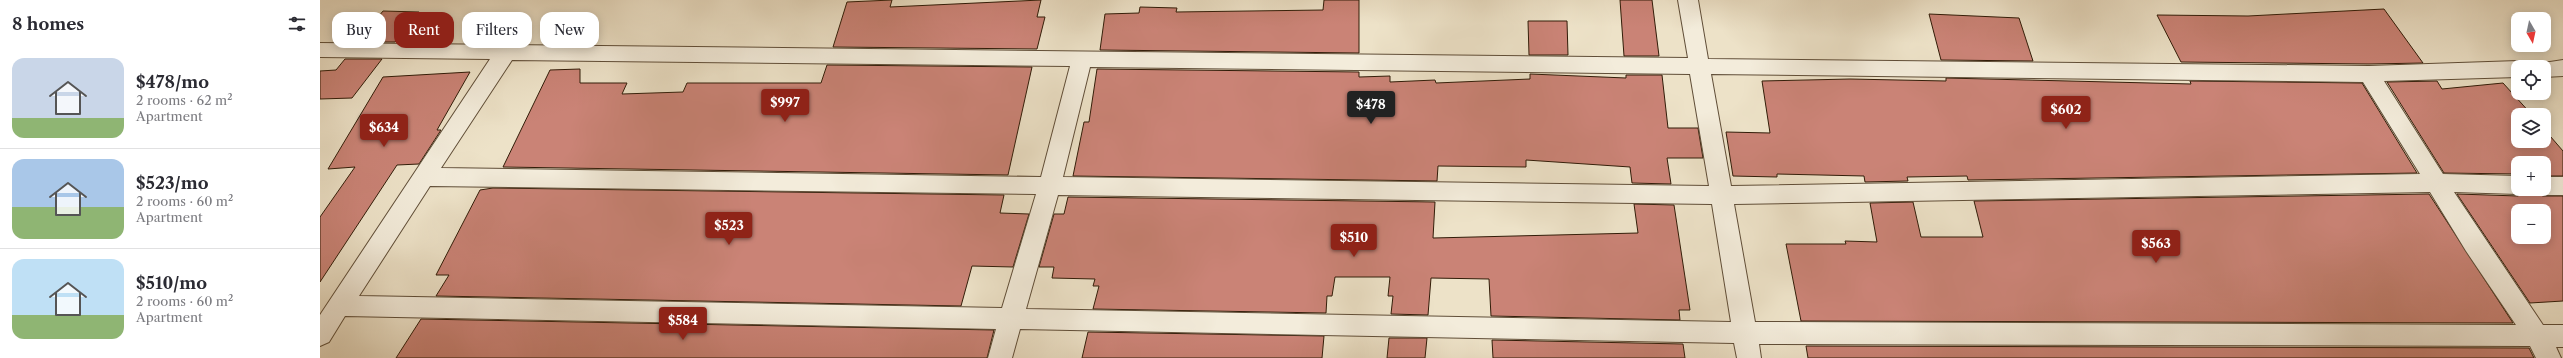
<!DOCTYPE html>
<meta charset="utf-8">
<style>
:root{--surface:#fff;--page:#f7f7f7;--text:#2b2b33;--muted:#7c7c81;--line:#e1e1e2;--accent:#8f2418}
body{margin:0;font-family:"Libre Caslon Text",serif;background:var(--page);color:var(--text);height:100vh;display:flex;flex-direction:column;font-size:15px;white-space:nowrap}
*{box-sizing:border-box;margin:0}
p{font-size:13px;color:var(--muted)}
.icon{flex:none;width:22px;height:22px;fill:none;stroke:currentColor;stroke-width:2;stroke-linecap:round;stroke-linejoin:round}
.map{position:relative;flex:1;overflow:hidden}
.drawer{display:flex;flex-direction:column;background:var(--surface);width:320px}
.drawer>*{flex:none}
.banner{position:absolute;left:12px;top:12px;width:380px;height:36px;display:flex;gap:8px}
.needle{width:26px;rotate:171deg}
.controls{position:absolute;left:2191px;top:12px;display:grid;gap:8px}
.controls a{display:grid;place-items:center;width:40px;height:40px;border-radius:8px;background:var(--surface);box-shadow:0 2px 10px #0003;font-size:20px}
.price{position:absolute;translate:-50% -34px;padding:0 9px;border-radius:4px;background:var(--accent);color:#fff;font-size:13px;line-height:26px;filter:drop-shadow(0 1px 2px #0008)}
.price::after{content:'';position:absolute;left:50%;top:24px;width:12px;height:9px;margin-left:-6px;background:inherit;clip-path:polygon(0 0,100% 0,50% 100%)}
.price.active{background:#222;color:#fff}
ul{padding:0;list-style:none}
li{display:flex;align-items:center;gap:12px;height:100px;padding:0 12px}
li+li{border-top:1px solid var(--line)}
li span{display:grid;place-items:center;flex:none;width:112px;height:80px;border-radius:12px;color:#555}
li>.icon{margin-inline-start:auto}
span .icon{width:48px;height:48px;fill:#fffc;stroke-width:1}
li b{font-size:17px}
h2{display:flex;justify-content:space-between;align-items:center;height:48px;padding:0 12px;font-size:17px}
.tag{padding:0 14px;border-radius:12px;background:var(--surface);box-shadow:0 2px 10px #0003;font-size:14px;line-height:36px}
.tag.active{background:var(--accent);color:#fff}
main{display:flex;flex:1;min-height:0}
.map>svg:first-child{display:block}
</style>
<main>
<section class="drawer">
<h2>8 homes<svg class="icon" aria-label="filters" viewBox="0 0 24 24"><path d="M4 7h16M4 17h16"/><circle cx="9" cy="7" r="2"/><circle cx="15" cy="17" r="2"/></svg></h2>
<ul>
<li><span style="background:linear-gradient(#c9d6e8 75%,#8fb573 0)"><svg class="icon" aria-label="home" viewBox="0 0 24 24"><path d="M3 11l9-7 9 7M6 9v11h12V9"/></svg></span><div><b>$478/mo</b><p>2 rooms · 62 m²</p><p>Apartment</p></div></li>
<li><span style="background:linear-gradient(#a9c7e8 60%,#8fb573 0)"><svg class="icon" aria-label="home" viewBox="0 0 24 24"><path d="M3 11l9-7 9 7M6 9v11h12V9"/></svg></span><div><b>$523/mo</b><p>2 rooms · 60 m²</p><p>Apartment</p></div></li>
<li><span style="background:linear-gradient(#bfe0f5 70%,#8fb573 0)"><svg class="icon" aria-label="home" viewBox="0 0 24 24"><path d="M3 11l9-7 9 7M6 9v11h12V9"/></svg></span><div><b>$510/mo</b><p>2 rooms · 60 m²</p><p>Apartment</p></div></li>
</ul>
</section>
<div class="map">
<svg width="2243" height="358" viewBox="0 0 2243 358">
<rect width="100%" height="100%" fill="#ede2c8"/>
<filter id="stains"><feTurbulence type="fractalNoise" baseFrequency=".005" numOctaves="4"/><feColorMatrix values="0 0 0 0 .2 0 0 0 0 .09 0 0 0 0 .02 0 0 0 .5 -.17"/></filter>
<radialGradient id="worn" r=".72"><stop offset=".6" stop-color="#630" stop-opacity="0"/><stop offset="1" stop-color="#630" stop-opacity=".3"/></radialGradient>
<!-- building -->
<path fill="#ca8376" stroke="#311c08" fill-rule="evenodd" d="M572,0L570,7L721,0L717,17H725L717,49L513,47L527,2Z
M1004,0H1039V53L780,50L785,14L819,13L820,7L857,8L856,12L1003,10Z
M1300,0H1332L1339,56H1304Z
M2064,9L2103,63L2049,64L1861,62L1837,15L1928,16Z
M63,11L99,12L75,42H38Z
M1609,14L1699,18L1713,61L1621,60Z
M1208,21H1247L1248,55H1209Z
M25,59H62L32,98L0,99V71L16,70Z
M507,65L712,67L688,175L183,167L230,70L260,69V83H307L302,94L363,92L367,83H501Z
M777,69L1039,72V77L1070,76V82L1115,80L1116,83L1210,79V74L1306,78V75H1342L1348,128H1378L1383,158H1347L1351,184L1312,183L1310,167L1206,160V167L1118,166L1117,181L753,176L764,122H769Z
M150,72L117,130H121L99,164L77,165L0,282V217L35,167L8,169L63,77Z
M1626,78L1871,84L1870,81L2042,83L2097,173L1648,180L1647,176L1587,177L1588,181L1545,182L1544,176L1457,174V177L1413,176L1406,132L1450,133L1442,81L1530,79L1626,81Z
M2117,81L2122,89L2183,83L2212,115H2198V141H2224V129L2243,151V176H2224V163H2198V174L2124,173L2067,82Z
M173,188L684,195L680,213L709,214L693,267L652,266L641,306L116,296L129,275H116L160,190Z
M2208,189H2214L2215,193L2223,196H2243V301L2210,303L2137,194L2198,196ZM2198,211H2224V237H2198Z
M2109,194L2193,323L1481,321L1466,244H1526L1525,241L1557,242L1550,203L1593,202L1601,237H1663L1654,201Z
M748,197L1115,202L1113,238L1318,233L1314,204L1354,205L1370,310H1359L1360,320L1171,316L1169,279L1111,278L1108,315L1071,314L1073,296H1068L1070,277H1015L1012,296H1007L1006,313L773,309L779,286H773L775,279L732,278L734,267H719L734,214H744Z
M101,319L674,330L667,358H76Z
M768,332L1004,336L1002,358H762Z
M1069,338H1107L1105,358H1067Z
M1172,340L1363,344L1365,358H1173Z
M1486,346L2209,348L2214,358H1488Z"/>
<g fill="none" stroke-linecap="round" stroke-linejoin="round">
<!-- minor casing -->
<g stroke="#604e38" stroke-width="2">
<path id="minor" d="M1358,0H1378L1388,59L2049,66L2198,61L2205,64L2207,67H2198V77L2064,81L2123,174L2198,176V189H2207L2198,194L2134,192L2223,325H2243V347H2236L2241,358H2216L2210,346L1439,344L1441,358H1417L1414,343L700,329L692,358H668L676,329L25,316L9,342L0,346V315L170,59L0,57V43L1368,58ZM192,60L750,66L721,177L121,168ZM770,67L1370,74L1389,186L743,177ZM1391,74L2043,82L2100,174L1411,186ZM110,186L716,194L682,308L39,296ZM2110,192L2146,251L2196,325L1435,322L1414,204ZM738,195L1392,204L1411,322L706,309Z
M2243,60V76L2224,77V67H2215L2217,64Z
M2224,177H2243V195H2224L2216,192L2215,189H2224Z"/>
</g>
<!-- minor -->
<use href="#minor" fill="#f3ecdb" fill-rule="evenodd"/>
</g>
<rect width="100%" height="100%" filter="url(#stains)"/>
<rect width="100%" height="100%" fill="url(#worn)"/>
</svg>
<div class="controls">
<a><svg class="needle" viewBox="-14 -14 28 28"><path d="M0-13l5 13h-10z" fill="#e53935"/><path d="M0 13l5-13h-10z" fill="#7c7c81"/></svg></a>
<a><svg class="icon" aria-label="locate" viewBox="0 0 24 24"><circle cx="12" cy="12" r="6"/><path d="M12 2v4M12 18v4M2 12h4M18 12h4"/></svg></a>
<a><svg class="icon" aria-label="layers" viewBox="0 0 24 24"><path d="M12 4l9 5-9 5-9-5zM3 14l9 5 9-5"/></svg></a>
<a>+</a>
<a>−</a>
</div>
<b class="price" style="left:465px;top:123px">$997</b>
<b class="price active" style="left:1051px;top:125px">$478</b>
<b class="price" style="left:1746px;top:130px">$602</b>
<b class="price" style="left:64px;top:148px">$634</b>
<b class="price" style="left:409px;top:246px">$523</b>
<b class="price" style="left:1034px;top:258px">$510</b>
<b class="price" style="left:1836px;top:264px">$563</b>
<b class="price" style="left:363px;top:341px">$584</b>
<div class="banner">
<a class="tag">Buy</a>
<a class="tag active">Rent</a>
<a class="tag">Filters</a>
<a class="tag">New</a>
</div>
</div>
</main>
